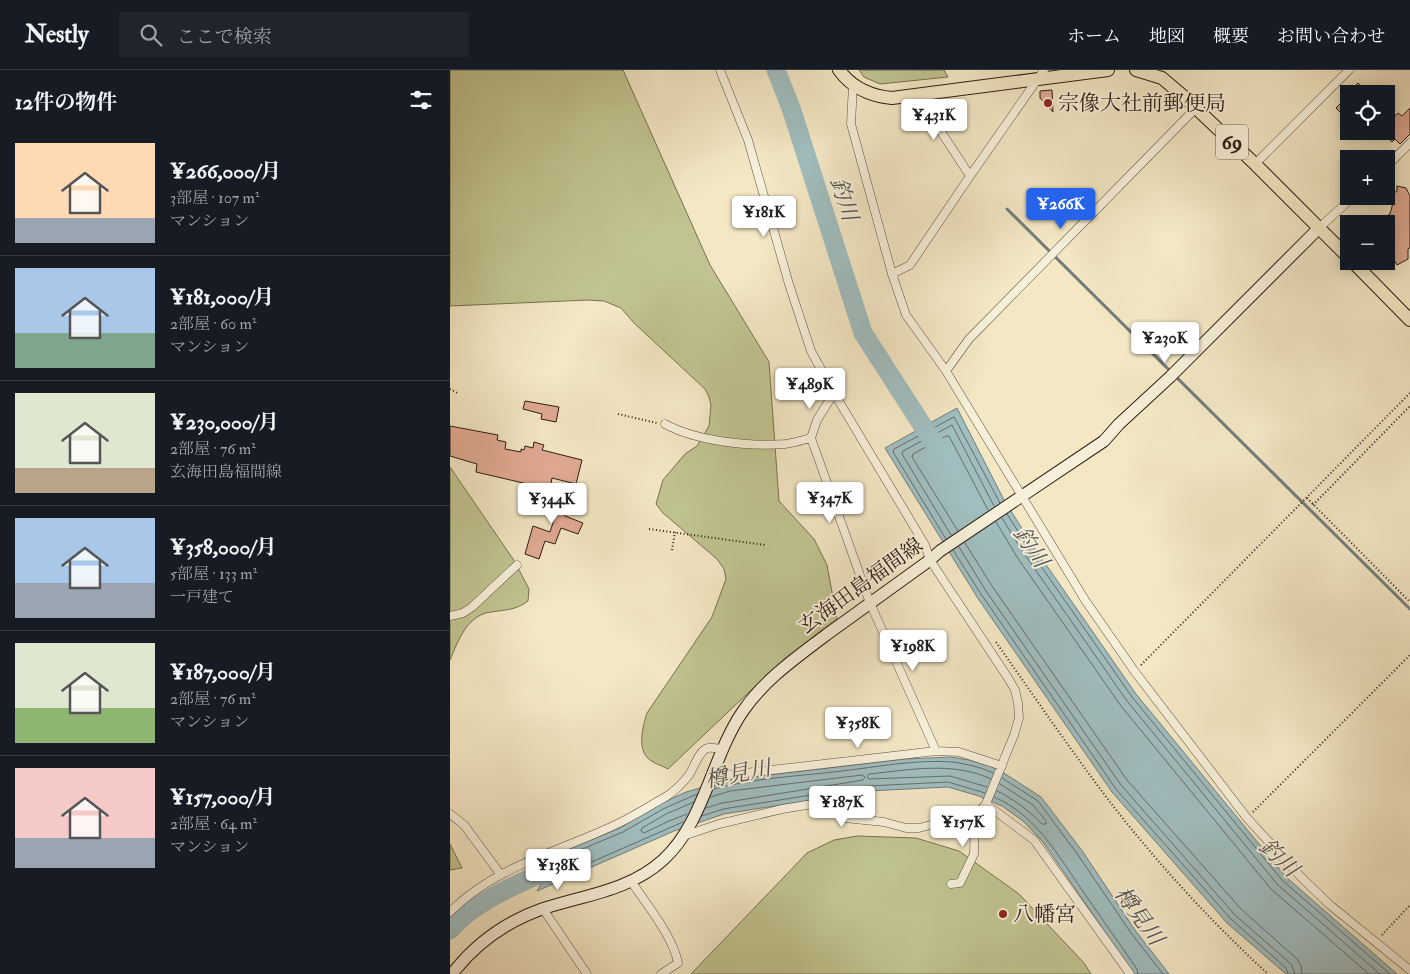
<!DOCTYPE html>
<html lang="ja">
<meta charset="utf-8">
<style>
:root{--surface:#171b24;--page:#20242c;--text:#f1f3f6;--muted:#9ea1a6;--line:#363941;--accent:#2563eb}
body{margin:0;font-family:"IM FELL Double Pica","Noto Serif JP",serif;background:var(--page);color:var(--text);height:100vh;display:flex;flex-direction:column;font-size:19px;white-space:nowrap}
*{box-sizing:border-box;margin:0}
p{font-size:16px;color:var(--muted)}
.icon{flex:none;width:28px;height:28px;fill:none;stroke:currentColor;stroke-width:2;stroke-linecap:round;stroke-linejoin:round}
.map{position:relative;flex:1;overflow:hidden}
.panel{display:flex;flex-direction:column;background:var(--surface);width:450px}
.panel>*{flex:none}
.buttons{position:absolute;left:890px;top:15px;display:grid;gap:10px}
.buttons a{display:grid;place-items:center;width:55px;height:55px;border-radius:0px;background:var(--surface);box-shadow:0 2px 12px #0003;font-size:25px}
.price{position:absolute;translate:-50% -42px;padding:0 11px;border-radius:5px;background:#fff;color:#222;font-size:16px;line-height:32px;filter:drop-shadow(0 1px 2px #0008)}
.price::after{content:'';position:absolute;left:50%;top:30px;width:15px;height:11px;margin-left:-8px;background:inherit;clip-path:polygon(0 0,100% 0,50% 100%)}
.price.active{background:var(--accent);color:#fff}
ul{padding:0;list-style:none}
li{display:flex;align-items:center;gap:15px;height:125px;padding:0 15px}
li+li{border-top:1px solid var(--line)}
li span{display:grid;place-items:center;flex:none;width:140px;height:100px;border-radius:0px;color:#555}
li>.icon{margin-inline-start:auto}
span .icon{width:60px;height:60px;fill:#fffc;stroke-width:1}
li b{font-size:21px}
h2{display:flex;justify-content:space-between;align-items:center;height:60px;padding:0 15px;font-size:21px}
header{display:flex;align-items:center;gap:30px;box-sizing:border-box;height:70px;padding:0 25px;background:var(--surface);border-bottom:1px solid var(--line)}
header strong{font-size:24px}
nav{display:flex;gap:28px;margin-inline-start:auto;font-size:18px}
.search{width:350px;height:45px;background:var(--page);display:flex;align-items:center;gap:12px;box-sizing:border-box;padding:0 18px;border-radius:0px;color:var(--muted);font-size:19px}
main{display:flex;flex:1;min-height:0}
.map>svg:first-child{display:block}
</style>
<header>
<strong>Nestly</strong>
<div class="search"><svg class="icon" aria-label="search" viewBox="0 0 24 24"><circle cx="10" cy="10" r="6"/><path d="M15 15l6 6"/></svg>ここで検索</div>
<nav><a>ホーム</a><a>地図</a><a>概要</a><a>お問い合わせ</a></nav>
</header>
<main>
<section class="panel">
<h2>12件の物件<svg class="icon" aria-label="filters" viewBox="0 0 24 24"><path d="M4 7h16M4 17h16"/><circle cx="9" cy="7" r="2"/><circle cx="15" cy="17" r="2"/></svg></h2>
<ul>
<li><span style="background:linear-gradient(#ffd9b3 75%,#9aa5b1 0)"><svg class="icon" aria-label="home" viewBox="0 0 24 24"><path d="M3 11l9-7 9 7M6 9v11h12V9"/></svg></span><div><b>¥266,000/月</b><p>3部屋 · 107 m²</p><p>マンション</p></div></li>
<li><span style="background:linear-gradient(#a9c7e8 65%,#7fa58c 0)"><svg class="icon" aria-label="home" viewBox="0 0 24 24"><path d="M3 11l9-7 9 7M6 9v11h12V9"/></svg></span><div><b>¥181,000/月</b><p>2部屋 · 60 m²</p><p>マンション</p></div></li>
<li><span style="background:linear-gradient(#dfe7d0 75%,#b9a48a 0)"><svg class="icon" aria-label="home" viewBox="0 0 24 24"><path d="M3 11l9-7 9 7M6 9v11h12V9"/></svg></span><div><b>¥230,000/月</b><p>2部屋 · 76 m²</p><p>玄海田島福間線</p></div></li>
<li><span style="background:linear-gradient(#a9c7e8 65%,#9aa5b1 0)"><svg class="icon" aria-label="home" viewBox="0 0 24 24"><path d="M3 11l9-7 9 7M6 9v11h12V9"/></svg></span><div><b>¥358,000/月</b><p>5部屋 · 133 m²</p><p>一戸建て</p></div></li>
<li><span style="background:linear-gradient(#dfe7d0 65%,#8fb573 0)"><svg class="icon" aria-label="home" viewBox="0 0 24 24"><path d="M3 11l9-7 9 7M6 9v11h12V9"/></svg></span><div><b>¥187,000/月</b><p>2部屋 · 76 m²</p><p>マンション</p></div></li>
<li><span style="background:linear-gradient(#f6c9c9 70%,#9aa5b1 0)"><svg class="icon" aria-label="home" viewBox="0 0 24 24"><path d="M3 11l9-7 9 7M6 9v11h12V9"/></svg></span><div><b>¥157,000/月</b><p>2部屋 · 64 m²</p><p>マンション</p></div></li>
</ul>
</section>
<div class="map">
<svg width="960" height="904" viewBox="0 0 960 904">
<rect width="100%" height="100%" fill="#f3e7c4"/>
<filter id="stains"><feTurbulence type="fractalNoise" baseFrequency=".004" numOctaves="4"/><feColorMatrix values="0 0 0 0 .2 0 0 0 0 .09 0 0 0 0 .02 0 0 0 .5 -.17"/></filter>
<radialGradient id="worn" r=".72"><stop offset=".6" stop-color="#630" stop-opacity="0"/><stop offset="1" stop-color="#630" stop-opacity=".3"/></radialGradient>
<!-- green -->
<path fill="#c1c490" stroke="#777052" d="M0,0H173L260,195L319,292L329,431L364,469L377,495L387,549L335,588L218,699C213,696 205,694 200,690C186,680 193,656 197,643L262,547L276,509L274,499L267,489L213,443L206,434L213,410L235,384L247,376L259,356L261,335L259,327L255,319L184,253L171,238L154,231L138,230L0,236Z
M409,0H494L498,7L430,14L414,7Z
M0,397L65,492L79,519L78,531C67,540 54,540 41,542C17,545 8,571 0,590Z
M407,766L466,768L509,781L569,824L634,893L641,904H241L357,783L384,770Z
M0,774L12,798L0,800Z"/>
<!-- water -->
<path fill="#a0bdbf" stroke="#727d7b" d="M507,338L554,430L583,476L686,624L836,807L947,904H836L777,853L662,722L527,527L435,378Z
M501,687L519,690L540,696L557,705L591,727L633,782L685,860L719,904H684L593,772L573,751L552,736L529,726L498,717L418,721L274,744L224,761L87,821L107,784L170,758L210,734L236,722L277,710L455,689Z"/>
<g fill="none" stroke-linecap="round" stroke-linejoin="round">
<!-- shore -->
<path stroke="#666c6a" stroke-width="1" d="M557,444L579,479L682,627L832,810L940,904
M552,448L573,482L677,631L827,814L930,904
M546,452L567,487L671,636L821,819L919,904
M508,461L462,387L463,384L496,366H499L538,440
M501,465L452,384L453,381L502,355L544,436
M496,469L443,382L444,379L504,347L550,433
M515,473L542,516L677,710L791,839L847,889L851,896L852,904
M509,477L536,521L671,715L785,845L841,894L845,904
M503,480L531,524L666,719L781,849L836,898L838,904
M552,708L588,731L628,785L681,863L713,904
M537,717L500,706L419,709L417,707L419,704C459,700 503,691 541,709
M264,719C302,708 352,706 392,701C426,697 469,689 503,692C516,694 531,697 543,703
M547,721C564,729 579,741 592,754H596V751L583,735L550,714
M544,727C585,744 608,785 632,820C650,846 669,873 687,899L688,904
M256,738L272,733L413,710L415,707L412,705L280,721L261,727
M237,744L219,751L194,763L191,761L192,758L216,744L244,732
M252,746L273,739L418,716L498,712L535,723
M233,752L105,808L102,807L111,788L173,762L213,739L247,724"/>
<!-- stream -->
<path stroke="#727d7b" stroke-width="3" d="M557,139L960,539"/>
<!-- river -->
<path stroke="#a0bdbf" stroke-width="19" d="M326,0L341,38L413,263L487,378
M0,860C27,827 84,808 121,790"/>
</g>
<!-- building -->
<path fill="#e1aa92" stroke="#2d1c14" d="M908,13L918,24H897Z
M602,20L603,42L590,28V21Z
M899,25V51L886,38Z
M960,38V64L950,74L945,69L942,72L930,61H936V55L948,43L952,46Z
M947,116L956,118L960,126V178L958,179V189L947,195L940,183L936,182V154H923L940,144L944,129L941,125L947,121Z
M75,331L109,337L106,352L91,349L92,344L73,339Z
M0,356L48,365L47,370L56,372L55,379L71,382V379L74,380L75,376L83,378L84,372L94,375L92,380L132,390L126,414L102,408L99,424L88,420L89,419L85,418L86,416L26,402L27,394L0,386Z
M94,423L118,429L115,446L133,453L128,464L111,458L105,474L95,471L89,489L75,484L83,456L100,462L106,443L90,439Z"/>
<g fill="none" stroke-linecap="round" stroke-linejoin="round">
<!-- street casing -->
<g stroke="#5e4f40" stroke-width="9">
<path id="street" d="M403,15L401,54L442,204L456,245L496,301L635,530L685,602L797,748L852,808L880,835L960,900
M467,25L520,106
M805,94L899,0
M936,97L960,73
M869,158L904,126
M442,204L460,195L520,106L594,0
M496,301L519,269L746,38
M384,323L367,350L361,368L420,533L486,681
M215,354C246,371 300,377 335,374C344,373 353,370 361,368
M0,546L13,543L22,537L67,495
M261,707L486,681L509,682L552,696
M536,734L584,770L680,904
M0,744L14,755L51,805
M233,766L269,754L332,739L369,733L395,748L434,752L456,758H469L499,750L525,747L536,734L564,665L569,648L568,633L565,620L558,608L480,490L475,475L384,323L361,281L339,214L298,70L270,0
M181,811C196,834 223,866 228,893L211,904
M501,814L510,813L524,784L525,747
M93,839L137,904
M0,842C45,796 111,781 167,754C184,746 201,735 217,726C226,720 232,714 239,705C244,698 249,680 258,678C262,677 269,679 273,679"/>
</g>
<!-- secondary casing -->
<g stroke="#2d1c14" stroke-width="13">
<path id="secondary" d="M2,904C26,873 55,852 92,839C134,825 179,821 213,790C254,753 262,686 293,641C314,610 346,588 376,565C411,540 445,515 480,490L490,481L654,371L669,354L720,307L869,158"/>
</g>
<!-- primary casing -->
<g stroke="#2d1c14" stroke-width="14">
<path id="primary" d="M389,0C402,18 420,26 442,28L658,0
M686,0L712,8L732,25L805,94L899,188
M902,191L960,250"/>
</g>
<!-- path -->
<path stroke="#2d1c14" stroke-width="2" stroke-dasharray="1 2.5" stroke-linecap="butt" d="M0,319L7,323
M168,344L207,353
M857,428L960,532
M863,435L960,336
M199,459L315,475
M222,480L225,462
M546,572C579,619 611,666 645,712C696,781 755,846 818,904
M691,595L960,323
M803,742L960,585
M932,865L960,835"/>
<!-- street -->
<use href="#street" stroke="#f7efd9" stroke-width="8"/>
<!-- secondary -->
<use href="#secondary" stroke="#f7efd9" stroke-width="11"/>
<!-- primary -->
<use href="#primary" stroke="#f3e7c4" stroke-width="12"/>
</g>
<!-- markers -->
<g fill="#8f2418" stroke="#f7efd9" stroke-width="2">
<circle cx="598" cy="33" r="5"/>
<circle cx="553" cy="844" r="5"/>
</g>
<g text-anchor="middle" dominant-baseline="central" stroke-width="4" stroke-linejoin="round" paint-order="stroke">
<!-- shield labels -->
<rect fill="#f7efd9" stroke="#6a5b4f" stroke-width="1" x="766" y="54.5" width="32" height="35" rx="4"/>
<g font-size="20" font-weight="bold" fill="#2d1c14">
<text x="782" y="72">69</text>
</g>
<!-- poi labels -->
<g font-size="21" fill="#2d1c14" stroke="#f7efd9" text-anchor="start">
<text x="608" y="33">宗像大社前郵便局</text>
<text x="563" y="844">八幡宮</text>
</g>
<!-- street labels -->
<g font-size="21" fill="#2d1c14" stroke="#f7efd9">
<text transform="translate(411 516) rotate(-36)">玄海田島福間線</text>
</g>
<!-- water labels -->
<g font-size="22" font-style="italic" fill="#555450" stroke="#f7efd9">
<text transform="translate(394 129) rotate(72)">釣川</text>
<text transform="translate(581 477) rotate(56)">釣川</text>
<text transform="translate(288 704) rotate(-11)">樽見川</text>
<text transform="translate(829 788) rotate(43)">釣川</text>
<text transform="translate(689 846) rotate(54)">樽見川</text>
</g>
</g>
<rect width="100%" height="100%" filter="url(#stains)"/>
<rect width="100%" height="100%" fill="url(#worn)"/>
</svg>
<div class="buttons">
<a><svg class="icon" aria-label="locate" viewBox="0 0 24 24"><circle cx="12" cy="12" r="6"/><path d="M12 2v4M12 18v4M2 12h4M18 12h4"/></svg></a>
<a>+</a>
<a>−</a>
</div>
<b class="price" style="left:484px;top:71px">¥431K</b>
<b class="price active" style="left:611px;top:160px">¥266K</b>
<b class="price" style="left:314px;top:168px">¥181K</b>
<b class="price" style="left:715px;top:294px">¥230K</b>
<b class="price" style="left:360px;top:340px">¥489K</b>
<b class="price" style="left:380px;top:454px">¥347K</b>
<b class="price" style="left:102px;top:455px">¥344K</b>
<b class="price" style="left:463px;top:602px">¥198K</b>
<b class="price" style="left:408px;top:679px">¥358K</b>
<b class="price" style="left:392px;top:758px">¥187K</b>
<b class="price" style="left:513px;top:778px">¥157K</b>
<b class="price" style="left:108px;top:821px">¥138K</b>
</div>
</main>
